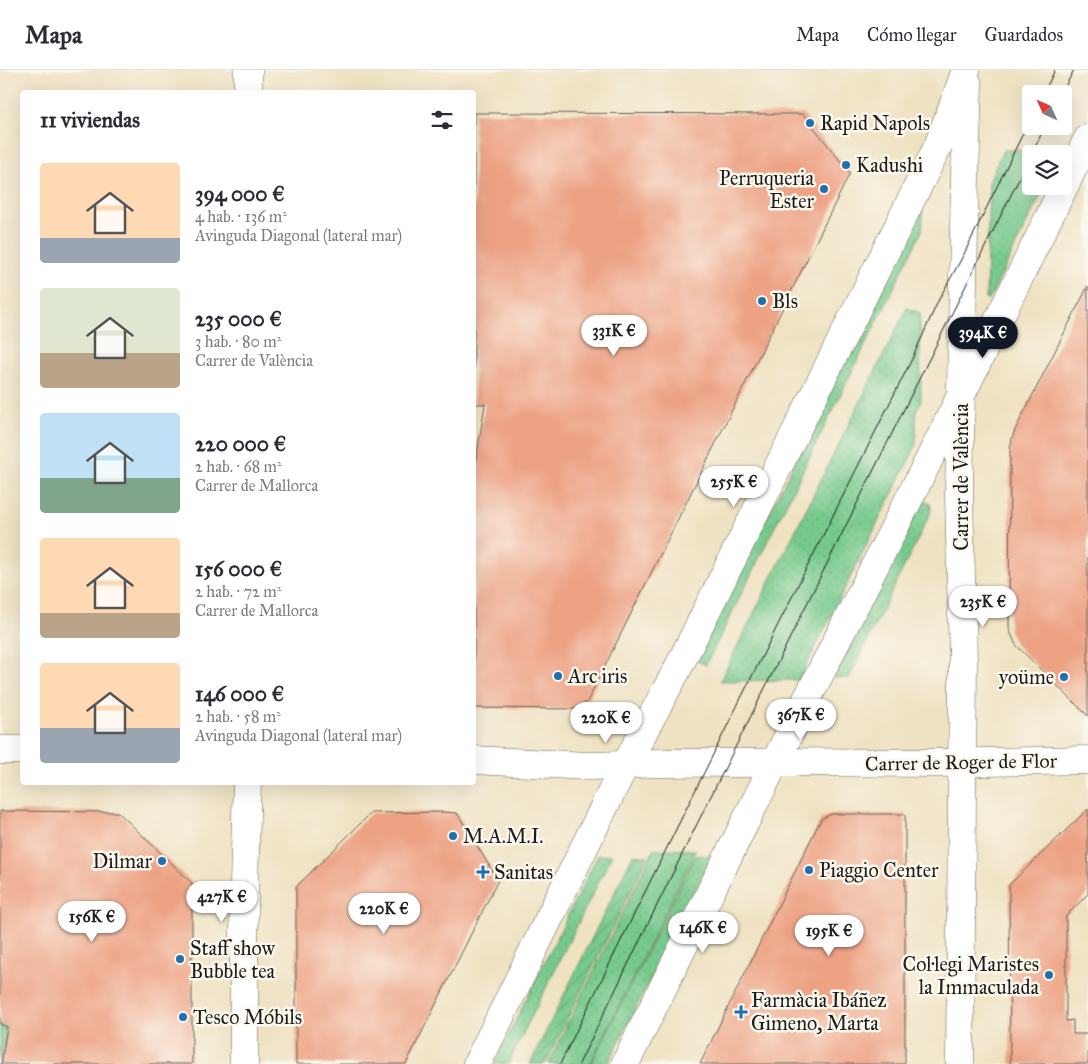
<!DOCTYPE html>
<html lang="es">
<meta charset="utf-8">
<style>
:root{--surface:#fff;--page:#f2f2f3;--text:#2b2b33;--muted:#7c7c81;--line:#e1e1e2;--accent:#111827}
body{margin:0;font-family:"IM FELL Great Primer",serif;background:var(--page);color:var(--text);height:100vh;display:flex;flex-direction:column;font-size:19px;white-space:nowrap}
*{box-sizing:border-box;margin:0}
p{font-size:16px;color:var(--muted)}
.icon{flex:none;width:28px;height:28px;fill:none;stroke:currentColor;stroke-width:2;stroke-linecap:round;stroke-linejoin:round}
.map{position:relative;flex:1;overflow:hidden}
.details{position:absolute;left:20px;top:20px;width:456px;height:695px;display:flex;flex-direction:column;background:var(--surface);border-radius:5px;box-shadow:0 5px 20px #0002}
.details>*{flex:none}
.needle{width:32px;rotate:315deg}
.tools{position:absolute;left:1022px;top:15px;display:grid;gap:10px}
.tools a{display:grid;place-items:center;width:50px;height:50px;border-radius:5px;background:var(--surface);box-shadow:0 5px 20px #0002;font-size:25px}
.price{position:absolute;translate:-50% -42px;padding:0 11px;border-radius:18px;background:#fff;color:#222;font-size:16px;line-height:32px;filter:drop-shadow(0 1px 2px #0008)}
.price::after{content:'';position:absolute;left:50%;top:30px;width:15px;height:11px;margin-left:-8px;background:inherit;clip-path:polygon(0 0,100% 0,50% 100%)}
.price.active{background:var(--accent);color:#fff}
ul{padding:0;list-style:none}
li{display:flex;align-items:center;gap:15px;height:125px;padding:0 20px}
li span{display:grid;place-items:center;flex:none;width:140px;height:100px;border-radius:5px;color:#555}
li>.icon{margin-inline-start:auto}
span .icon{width:60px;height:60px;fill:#fffc;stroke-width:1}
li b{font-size:21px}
h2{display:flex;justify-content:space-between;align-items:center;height:60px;padding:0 20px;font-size:21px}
header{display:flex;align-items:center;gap:30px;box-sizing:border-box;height:70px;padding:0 25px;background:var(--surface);border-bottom:1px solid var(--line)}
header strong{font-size:24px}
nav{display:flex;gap:28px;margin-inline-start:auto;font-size:18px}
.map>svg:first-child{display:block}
</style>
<header>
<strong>Mapa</strong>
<nav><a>Mapa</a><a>Cómo llegar</a><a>Guardados</a></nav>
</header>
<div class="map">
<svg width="1088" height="994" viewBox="0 0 1088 994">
<defs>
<pattern id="grass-dots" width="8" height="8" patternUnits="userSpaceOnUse" patternTransform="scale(1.25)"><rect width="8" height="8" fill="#77ca8d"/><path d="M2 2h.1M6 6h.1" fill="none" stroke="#66ad79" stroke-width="1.8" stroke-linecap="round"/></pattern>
<pattern id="garden-furrows" width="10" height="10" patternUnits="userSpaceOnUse" patternTransform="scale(1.25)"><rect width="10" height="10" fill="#77ca8d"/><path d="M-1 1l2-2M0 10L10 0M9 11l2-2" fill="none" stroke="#66ad79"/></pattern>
</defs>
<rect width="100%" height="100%" fill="#fbf7ec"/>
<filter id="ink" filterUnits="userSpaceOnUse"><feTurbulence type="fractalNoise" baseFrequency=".02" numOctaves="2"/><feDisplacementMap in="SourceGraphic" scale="10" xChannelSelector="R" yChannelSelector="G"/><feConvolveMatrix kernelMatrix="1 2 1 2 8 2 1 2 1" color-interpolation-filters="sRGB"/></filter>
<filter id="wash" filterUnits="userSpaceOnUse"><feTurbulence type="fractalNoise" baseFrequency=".0096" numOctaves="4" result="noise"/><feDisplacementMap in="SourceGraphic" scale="20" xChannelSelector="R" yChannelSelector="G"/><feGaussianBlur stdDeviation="1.12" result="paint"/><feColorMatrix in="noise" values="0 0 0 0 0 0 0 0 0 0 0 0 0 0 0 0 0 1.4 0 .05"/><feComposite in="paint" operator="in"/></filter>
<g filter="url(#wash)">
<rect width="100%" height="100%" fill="#efe2c2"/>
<!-- grass -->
<path fill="url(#grass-dots)" stroke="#4a7354" d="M1003,80H1046L1044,84H1031V116H1045L989,230L986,229L989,111Z
M923,134L922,161L706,595L696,590Z
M907,238L920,243L921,331L916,341V376L799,610L720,611Z
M925,430L931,435L930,444L849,608H834L921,433Z
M654,779L696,780L590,994H548Z
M598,785H612L508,994H494Z
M712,785L608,994H591L695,786Z"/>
<!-- garden -->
<path fill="url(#garden-furrows)" stroke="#4a7354" d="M633,785L648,786L545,994H530Z
M0,954L7,957L0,994Z"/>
<g id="blocks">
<!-- building -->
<path fill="#eda284" d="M474,43L803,44L850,103L587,632L575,639L474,638V403L485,334H474Z
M1088,216V646L1016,575L1009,559L1010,380L1012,368L1015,360Z
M1088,739V824L1066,846V951L1073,950V964H1088V994H1010L1009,815Z
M0,741L118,742L192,813V994H1L7,957L0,954Z
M443,742L457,743L498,810L406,994H296V817L371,743Z
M831,744H905V994H700L821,749Z"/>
</g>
</g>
<g filter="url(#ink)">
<use href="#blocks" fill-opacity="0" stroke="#666156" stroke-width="1"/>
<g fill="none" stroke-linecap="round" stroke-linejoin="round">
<!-- street casing -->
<g stroke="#666156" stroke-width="29">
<path id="street" d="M0,680H22
M474,690L588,696L625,695
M775,692L936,693L1088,690
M625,994L775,692L938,372L1088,68"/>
</g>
<!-- secondary casing -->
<g stroke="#666156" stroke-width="29">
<path id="secondary" d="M248,22V0
M625,695C675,690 725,695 775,692
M244,994V815L247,712
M477,994L619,707L678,598L938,76L966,0
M960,994L963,591L959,424L965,106L968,14"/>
</g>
<!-- street -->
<use href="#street" stroke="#fff" stroke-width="28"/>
<!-- secondary -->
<use href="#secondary" stroke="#fff" stroke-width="28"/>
<!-- tram -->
<path stroke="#1c1c1c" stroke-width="1" d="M1043,24L1055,0
M1061,24L1074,0
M1032,84L1045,56
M560,994L739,632L912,289L939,229L963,186L1031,47
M579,994L696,756L1031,85"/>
</g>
</g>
<!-- markers -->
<g fill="#1f6fb2" stroke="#fbf7ec" stroke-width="2">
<circle cx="810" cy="53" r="5"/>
<circle cx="846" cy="95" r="5"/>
<circle cx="824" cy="119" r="5"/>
<circle cx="762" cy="231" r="5"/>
<circle cx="558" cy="606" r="5"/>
<circle cx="1064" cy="607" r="5"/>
<circle cx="453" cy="766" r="5"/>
<circle cx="162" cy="791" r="5"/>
<circle cx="809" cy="800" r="5"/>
<path d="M480.5 794.5h5v5h5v5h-5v5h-5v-5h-5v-5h5z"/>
<circle cx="180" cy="889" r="5"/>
<circle cx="1049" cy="905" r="5"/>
<path d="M738.5 934.5h5v5h5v5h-5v5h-5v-5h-5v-5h5z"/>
<circle cx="183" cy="947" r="5"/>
</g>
<g text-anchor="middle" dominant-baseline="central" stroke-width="5" stroke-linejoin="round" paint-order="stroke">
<!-- poi labels -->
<g font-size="20" fill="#1c1c1c" stroke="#fbf7ec" text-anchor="start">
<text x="820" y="53">Rapid Napols</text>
<text x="856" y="95">Kadushi</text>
<text x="814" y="108" text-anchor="end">Perruqueria<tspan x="814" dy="23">Ester</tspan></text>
<text x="772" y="231">Bls</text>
<text x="568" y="606">Arc iris</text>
<text x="1054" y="607" text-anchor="end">yoüme</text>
<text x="463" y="766">M.A.M.I.</text>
<text x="152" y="791" text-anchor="end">Dilmar</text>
<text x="819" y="800">Piaggio Center</text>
<text x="494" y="802">Sanitas</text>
<text x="190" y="878">Staff show<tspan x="190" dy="23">Bubble tea</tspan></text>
<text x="1039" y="894" text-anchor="end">Col·legi Maristes<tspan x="1039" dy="23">la Immaculada</tspan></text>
<text x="751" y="930">Farmàcia Ibáñez<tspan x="751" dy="23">Gimeno, Marta</tspan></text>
<text x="193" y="947">Tesco Móbils</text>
</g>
<!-- street labels -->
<g font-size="20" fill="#1c1c1c" stroke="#fbf7ec">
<text transform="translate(961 407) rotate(-90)">Carrer de València</text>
<text transform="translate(961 692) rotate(-1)">Carrer de Roger de Flor</text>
</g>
</g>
</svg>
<div class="tools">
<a><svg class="needle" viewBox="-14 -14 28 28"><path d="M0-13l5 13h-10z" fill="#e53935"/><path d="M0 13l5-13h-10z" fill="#7c7c81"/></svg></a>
<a><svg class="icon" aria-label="layers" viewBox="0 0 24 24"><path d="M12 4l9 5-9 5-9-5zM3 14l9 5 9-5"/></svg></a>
</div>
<b class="price" style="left:614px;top:287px">331K €</b>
<b class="price active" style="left:983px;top:289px">394K €</b>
<b class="price" style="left:734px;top:438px">255K €</b>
<b class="price" style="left:983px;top:558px">235K €</b>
<b class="price" style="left:801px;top:671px">367K €</b>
<b class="price" style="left:606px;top:674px">220K €</b>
<b class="price" style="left:222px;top:853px">427K €</b>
<b class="price" style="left:384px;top:865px">220K €</b>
<b class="price" style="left:92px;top:873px">156K €</b>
<b class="price" style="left:703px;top:884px">146K €</b>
<b class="price" style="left:829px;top:887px">195K €</b>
<section class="details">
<h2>11 viviendas<svg class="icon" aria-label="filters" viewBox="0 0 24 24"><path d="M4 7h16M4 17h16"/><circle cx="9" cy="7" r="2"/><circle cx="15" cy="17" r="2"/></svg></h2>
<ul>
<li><span style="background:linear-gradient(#ffd9b3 75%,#9aa5b1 0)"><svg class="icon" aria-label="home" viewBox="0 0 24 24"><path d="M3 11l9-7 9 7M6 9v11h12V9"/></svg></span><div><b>394 000 €</b><p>4 hab. · 136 m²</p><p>Avinguda Diagonal (lateral mar)</p></div></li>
<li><span style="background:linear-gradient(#dfe7d0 65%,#b9a48a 0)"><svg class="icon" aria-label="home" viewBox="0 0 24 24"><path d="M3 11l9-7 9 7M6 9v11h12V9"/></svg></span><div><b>235 000 €</b><p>3 hab. · 80 m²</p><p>Carrer de València</p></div></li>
<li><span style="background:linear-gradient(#bfe0f5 65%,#7fa58c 0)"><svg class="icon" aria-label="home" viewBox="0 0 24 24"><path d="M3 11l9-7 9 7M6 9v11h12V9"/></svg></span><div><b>220 000 €</b><p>2 hab. · 68 m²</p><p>Carrer de Mallorca</p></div></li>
<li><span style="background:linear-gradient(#ffd9b3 75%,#b9a48a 0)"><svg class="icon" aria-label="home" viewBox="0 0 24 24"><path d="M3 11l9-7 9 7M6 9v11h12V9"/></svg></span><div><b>156 000 €</b><p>2 hab. · 72 m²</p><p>Carrer de Mallorca</p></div></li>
<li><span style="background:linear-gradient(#ffd9b3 65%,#9aa5b1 0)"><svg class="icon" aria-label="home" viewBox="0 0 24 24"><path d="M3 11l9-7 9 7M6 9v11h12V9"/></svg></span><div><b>146 000 €</b><p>2 hab. · 58 m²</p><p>Avinguda Diagonal (lateral mar)</p></div></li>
</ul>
</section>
</div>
